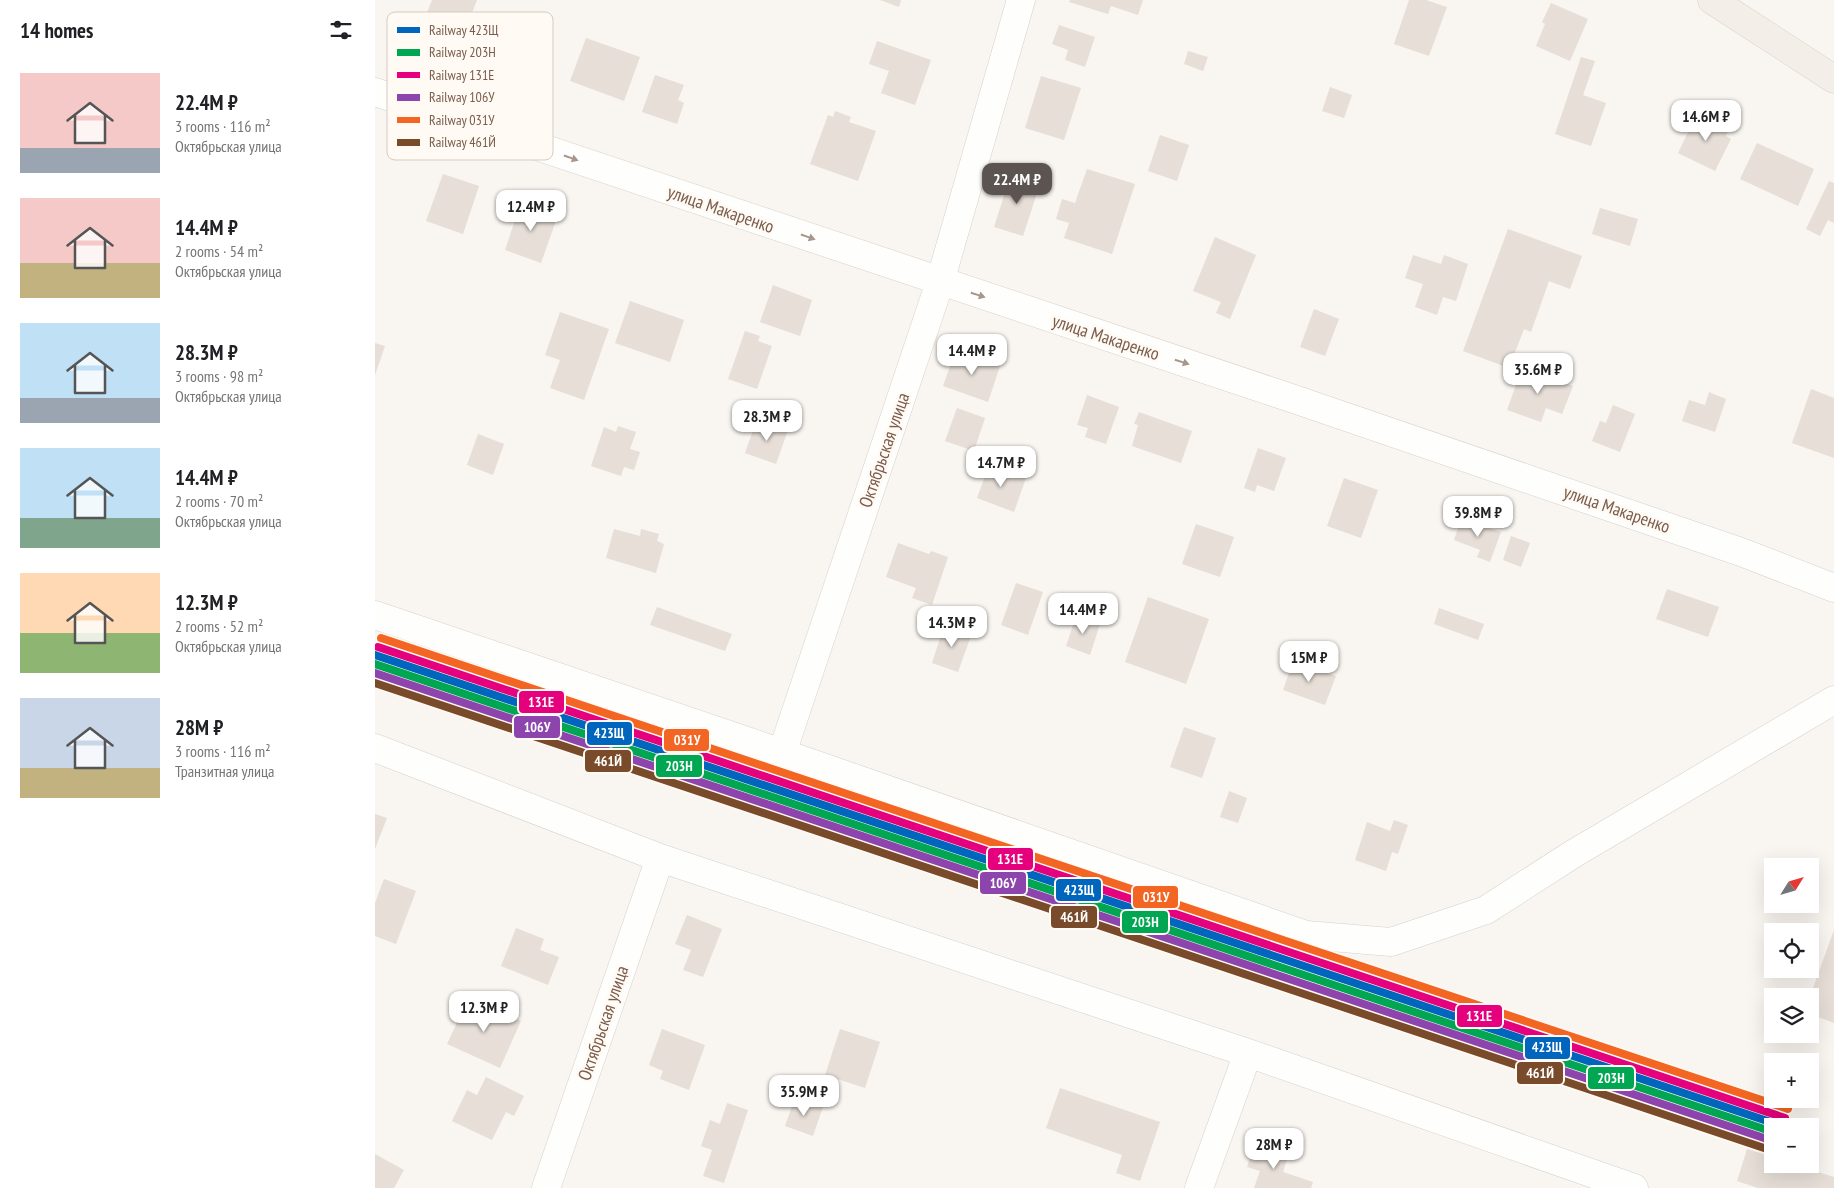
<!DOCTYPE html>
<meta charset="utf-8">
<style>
:root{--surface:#fff;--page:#f2f2f2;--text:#202124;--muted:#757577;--accent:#5c5450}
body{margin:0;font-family:"PT Sans Narrow",sans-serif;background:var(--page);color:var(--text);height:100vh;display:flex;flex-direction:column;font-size:19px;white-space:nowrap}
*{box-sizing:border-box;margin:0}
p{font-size:16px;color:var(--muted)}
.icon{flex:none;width:28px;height:28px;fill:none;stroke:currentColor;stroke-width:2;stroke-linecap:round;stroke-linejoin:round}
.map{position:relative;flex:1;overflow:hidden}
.drawer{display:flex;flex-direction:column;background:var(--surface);width:375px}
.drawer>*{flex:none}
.needle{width:32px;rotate:53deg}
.controls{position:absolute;left:1389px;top:858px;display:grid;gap:10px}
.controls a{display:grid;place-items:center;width:55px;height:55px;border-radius:0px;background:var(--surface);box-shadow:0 5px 20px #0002;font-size:25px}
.price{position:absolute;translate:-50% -42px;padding:0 11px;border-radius:10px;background:#fff;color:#222;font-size:16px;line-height:32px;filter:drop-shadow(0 1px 2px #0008)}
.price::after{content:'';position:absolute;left:50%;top:30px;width:15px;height:11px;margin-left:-8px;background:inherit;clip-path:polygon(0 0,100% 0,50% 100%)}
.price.selected{background:var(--accent);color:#fff}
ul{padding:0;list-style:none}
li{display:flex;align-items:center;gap:15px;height:125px;padding:0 20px}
li span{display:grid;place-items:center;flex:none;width:140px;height:100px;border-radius:0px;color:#555}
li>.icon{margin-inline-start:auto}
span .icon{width:60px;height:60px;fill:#fffc;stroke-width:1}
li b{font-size:21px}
h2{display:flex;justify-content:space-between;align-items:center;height:60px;padding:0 20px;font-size:21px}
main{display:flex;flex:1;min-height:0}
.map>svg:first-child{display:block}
</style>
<main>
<section class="drawer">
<h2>14 homes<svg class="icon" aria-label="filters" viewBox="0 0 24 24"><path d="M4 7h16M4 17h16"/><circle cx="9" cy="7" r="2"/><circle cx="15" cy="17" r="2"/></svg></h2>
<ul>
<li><span style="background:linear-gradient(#f6c9c9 75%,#9aa5b1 0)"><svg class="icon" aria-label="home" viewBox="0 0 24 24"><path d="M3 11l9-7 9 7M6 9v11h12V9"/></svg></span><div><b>22.4M ₽</b><p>3 rooms · 116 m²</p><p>Октябрьская улица</p></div></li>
<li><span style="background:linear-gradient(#f6c9c9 65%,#c2b280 0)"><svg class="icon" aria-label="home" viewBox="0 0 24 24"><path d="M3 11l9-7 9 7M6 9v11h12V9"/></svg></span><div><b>14.4M ₽</b><p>2 rooms · 54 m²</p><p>Октябрьская улица</p></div></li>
<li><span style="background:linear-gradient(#bfe0f5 75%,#9aa5b1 0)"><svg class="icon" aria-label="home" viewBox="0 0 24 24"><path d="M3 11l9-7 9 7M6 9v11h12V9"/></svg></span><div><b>28.3M ₽</b><p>3 rooms · 98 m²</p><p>Октябрьская улица</p></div></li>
<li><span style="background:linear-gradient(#bfe0f5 70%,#7fa58c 0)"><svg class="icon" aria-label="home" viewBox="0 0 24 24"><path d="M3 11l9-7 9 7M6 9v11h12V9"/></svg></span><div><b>14.4M ₽</b><p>2 rooms · 70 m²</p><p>Октябрьская улица</p></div></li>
<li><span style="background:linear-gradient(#ffd9b3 60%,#8fb573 0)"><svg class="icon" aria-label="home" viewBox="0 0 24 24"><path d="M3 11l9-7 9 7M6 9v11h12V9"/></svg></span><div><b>12.3M ₽</b><p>2 rooms · 52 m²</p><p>Октябрьская улица</p></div></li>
<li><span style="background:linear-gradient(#c9d6e8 70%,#c2b280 0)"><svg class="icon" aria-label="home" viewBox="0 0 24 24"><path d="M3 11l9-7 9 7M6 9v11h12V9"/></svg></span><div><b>28M ₽</b><p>3 rooms · 116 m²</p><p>Транзитная улица</p></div></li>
</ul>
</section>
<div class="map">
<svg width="1459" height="1188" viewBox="0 0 1459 1188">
<rect width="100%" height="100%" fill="#f9f5f0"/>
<!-- building -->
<path fill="#e6ded7" d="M57,0H102L83,50L43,35Z
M505,0H526L524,7Z
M695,0H768L763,15L736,6L733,14L694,2Z
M1034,0H1051L1072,7L1054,56L1019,44Z
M1176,3L1213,19L1195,61L1161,46L1170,24L1167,22Z
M684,25L720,37L710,67L690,60L693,50L677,44Z
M211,38L265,57L249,101L195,81Z
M502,41L556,60L540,105L506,93L514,71L494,64Z
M813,51L833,57L828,71L809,64Z
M1206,57L1220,61L1208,95L1231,103L1216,146L1180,134Z
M280,75L309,85L303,100L309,103L302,124L267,112Z
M666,76L706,88L689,140L650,128Z
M955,87L977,95L969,118L947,111Z
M460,111L476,117L474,122L501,131L483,181L435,164L453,115L458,117Z
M1322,113L1354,129L1351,136L1356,139L1340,171L1303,153Z
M785,135L814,145L802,181L773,171Z
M1382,143L1439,169L1423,206L1365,179Z
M712,169L760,184L737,254L689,238L694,223L681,219L687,199L700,203Z
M68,174L104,186L88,234L51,221Z
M636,174L665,184L648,236L619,227Z
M1454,181L1459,183V223L1453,220L1445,236L1431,229Z
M146,202L183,215L166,263L130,250Z
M1225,208L1263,219L1255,246L1217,234Z
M1133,229L1207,256L1195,289L1174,281L1156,332L1149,329L1134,368L1088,351Z
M840,237L881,255L855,319L841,313L846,302L818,291Z
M1038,255L1066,264L1069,255L1093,264L1081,301L1068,297L1062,315L1040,307L1048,284L1030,278Z
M398,285L437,300L425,336L385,322Z
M255,301L309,320L295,362L240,343Z
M939,309L964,319L950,356L925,347Z
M185,312L234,329L209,400L175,388L185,360L170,355Z
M370,331L385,336L383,341L397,346L382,389L353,379Z
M0,343L10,346L0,375Z
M581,350L625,366L613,402L568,386Z
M1147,368L1198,386L1187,414L1171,408L1166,422L1132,410Z
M1436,389L1459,398V458L1417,443Z
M1334,392L1351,399L1340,432L1307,421L1314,400L1330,405Z
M712,395L744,407L731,444L710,437L713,428L702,425Z
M1238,405L1260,414L1245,452L1217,441L1225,421L1231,423Z
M582,408L610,418L599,451L570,441Z
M764,412L817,431L806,463L757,446L763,425L759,424Z
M382,419L413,430L401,464L370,453Z
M243,426L261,432L255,449L265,452L259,470L249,467L246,476L216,466L229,427L241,432Z
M103,434L129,444L118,475L92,465Z
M883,448L911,458L899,491L882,485L880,492L869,488Z
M615,462L626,466L625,469L651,478L639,512L602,498Z
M969,478L1003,490L986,538L952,526Z
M1086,519L1126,532L1115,562L1102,557L1105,550L1079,540Z
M821,524L859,537L845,577L807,564Z
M239,529L265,536L266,529L284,534L282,541L289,544L281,573L231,558Z
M1136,536L1155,543L1146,567L1128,560Z
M523,543L554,554L556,551L573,557L557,605L537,598L541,588L511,577Z
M641,583L668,592L653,635L626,625Z
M1292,589L1344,607L1333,637L1281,619Z
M773,597L834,619L811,684L750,662Z
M282,607L357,634L350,651L275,625Z
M1064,608L1109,624L1103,640L1059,624Z
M701,616L725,624L715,655L691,646Z
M570,623L597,633L583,672L557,663Z
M918,661L961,676L950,705L908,690Z
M809,727L841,738L827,778L795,767Z
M854,791L872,798L863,823L845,817Z
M0,814L12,818L0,849Z
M1019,820L1033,825L1023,854L1017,852L1011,871L980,860L992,822L1015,831Z
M9,879L41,891L21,944L0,936V903Z
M312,915L347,929L328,977L308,970L316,950L300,944Z
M141,928L169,939L165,950L184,957L173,985L126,966Z
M1459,930V1023L1435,1014V996Z
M94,997L146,1021L125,1068L72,1044Z
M287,1029L330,1045L314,1090L285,1079L288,1071L274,1065Z
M465,1029L505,1042L490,1088L450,1075Z
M111,1077L149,1096L139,1116L131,1112L117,1140L77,1121L92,1090L102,1095Z
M685,1088L785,1122L765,1181L741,1173L747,1155L671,1128Z
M420,1098L448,1107L438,1136L410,1126Z
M352,1103L373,1110L349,1183L328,1176L337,1150L326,1146L335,1120L345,1124Z
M879,1144L913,1156L908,1172L938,1182L936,1188H879L885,1171L872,1167Z
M1372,1149L1398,1157V1164H1418L1459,1177V1188H1383L1362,1181Z
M0,1154L29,1170L19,1188H0Z"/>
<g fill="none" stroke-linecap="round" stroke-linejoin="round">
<!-- minor casing -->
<g stroke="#d7d1cb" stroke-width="29">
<path id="minor" d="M0,92L916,398L1366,552L1459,588
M0,615L407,753L931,935L1016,942L1111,910L1198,854L1459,700
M0,748L285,858L873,1053L1259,1188
M407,753L565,282L646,0
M171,1188L285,858
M824,1188L873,1053"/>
</g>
<!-- major casing -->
<g stroke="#dad1cc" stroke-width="29">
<path id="major" d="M1337,0L1459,79"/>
</g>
<!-- minor -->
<use href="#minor" stroke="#fefefd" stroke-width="28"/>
<!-- major -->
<use href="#major" stroke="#f3eee8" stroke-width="28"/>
<!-- rail-1 casing -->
<g stroke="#fffaf3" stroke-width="11">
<path id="rail-1" d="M0,655L1407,1126"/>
</g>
<!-- rail-2 casing -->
<g stroke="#fffaf3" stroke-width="11">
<path id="rail-2" d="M0,664L1398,1132"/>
</g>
<!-- rail-3 casing -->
<g stroke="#fffaf3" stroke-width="11">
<path id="rail-3" d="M3,647L1410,1118"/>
</g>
<!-- rail-4 casing -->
<g stroke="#fffaf3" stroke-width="11">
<path id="rail-4" d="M0,673L1398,1141"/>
</g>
<!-- rail-5 casing -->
<g stroke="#fffaf3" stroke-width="11">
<path id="rail-5" d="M6,638L1413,1109"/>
</g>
<!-- rail-6 casing -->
<g stroke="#fffaf3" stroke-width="11">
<path id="rail-6" d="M0,683L1398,1151"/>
</g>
<!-- rail-1 -->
<use href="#rail-1" stroke="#0065bd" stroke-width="8"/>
<!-- rail-2 -->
<use href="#rail-2" stroke="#00a651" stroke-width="8"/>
<!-- rail-3 -->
<use href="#rail-3" stroke="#e5007d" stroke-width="8"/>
<!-- rail-4 -->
<use href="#rail-4" stroke="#8e44ad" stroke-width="8"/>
<!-- rail-5 -->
<use href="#rail-5" stroke="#f26522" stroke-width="8"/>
<!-- rail-6 -->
<use href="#rail-6" stroke="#7a4b2a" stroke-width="8"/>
</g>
<!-- one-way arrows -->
<defs><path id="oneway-solid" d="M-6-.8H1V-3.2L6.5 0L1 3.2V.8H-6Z" transform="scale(1.25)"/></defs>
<g fill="#a8958b">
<use href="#oneway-solid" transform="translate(196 158) rotate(19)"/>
<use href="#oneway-solid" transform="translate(433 237) rotate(19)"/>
<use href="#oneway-solid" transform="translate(603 295) rotate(18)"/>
<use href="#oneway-solid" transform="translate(807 362) rotate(18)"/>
</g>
<g text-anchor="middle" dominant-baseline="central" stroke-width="5" stroke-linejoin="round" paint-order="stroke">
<!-- street labels -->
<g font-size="18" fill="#7a5c4d" stroke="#fffaf3">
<text transform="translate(346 209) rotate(19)">улица Макаренко</text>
<text transform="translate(731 337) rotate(18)">улица Макаренко</text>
<text transform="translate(509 450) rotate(-71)">Октябрьская улица</text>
<text transform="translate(1242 509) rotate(19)">улица Макаренко</text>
<text transform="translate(228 1023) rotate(-71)">Октябрьская улица</text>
</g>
</g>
<!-- legend -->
<rect x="12" y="12" width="166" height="148" rx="8" fill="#fffaf3" stroke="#d7cbc1" stroke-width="1"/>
<rect x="22" y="27" width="23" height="6" fill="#0065bd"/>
<rect x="22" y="49" width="23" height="7" fill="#00a651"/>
<rect x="22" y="72" width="23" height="6" fill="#e5007d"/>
<rect x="22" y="94" width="23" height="7" fill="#8e44ad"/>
<rect x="22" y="117" width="23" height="6" fill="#f26522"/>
<rect x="22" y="139" width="23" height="7" fill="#7a4b2a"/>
<g font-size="14" fill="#7a5c4d">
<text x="54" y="35">Railway 423Щ</text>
<text x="54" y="57">Railway 203Н</text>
<text x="54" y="80">Railway 131Е</text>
<text x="54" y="102">Railway 106У</text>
<text x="54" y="125">Railway 031У</text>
<text x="54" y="147">Railway 461Й</text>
</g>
<g stroke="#fffaf3" stroke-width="2">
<rect x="143" y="690" width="47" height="24" rx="5" fill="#e5007d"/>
<rect x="138" y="715" width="48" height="24" rx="5" fill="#8e44ad"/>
<rect x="211" y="721" width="47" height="25" rx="5" fill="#0065bd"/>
<rect x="288" y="728" width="47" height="24" rx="5" fill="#f26522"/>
<rect x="209" y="749" width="48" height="24" rx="5" fill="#7a4b2a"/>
<rect x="280" y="754" width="48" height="24" rx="5" fill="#00a651"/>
<rect x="612" y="847" width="47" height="24" rx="5" fill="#e5007d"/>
<rect x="604" y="871" width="48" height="24" rx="5" fill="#8e44ad"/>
<rect x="680" y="878" width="47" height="24" rx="5" fill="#0065bd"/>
<rect x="757" y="885" width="47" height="24" rx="5" fill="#f26522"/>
<rect x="675" y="905" width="48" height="24" rx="5" fill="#7a4b2a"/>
<rect x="746" y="910" width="48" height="24" rx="5" fill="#00a651"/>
<rect x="1081" y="1004" width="47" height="24" rx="5" fill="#e5007d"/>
<rect x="1149" y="1036" width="47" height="24" rx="5" fill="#0065bd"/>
<rect x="1141" y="1061" width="48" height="24" rx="5" fill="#7a4b2a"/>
<rect x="1212" y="1066" width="48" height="24" rx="5" fill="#00a651"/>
</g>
<g font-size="14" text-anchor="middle" font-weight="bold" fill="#fff">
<text x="166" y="707">131Е</text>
<text x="162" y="732">106У</text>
<text x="234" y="738">423Щ</text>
<text x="312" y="745">031У</text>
<text x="233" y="766">461Й</text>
<text x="304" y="771">203Н</text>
<text x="635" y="864">131Е</text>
<text x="628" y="888">106У</text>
<text x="704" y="895">423Щ</text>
<text x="781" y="902">031У</text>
<text x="699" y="922">461Й</text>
<text x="770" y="927">203Н</text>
<text x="1104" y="1021">131Е</text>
<text x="1172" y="1052">423Щ</text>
<text x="1165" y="1078">461Й</text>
<text x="1236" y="1083">203Н</text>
</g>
</svg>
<div class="controls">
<a><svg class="needle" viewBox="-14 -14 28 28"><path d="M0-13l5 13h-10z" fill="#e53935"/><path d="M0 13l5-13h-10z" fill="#757577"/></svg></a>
<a><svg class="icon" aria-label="locate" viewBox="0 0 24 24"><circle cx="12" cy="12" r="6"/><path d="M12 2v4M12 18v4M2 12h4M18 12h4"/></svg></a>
<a><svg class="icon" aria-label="layers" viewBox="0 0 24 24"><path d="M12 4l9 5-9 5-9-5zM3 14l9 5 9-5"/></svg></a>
<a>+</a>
<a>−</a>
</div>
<b class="price" style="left:1331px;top:142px">14.6M ₽</b>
<b class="price selected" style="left:642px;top:205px">22.4M ₽</b>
<b class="price" style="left:156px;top:232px">12.4M ₽</b>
<b class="price" style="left:597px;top:376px">14.4M ₽</b>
<b class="price" style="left:1163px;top:395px">35.6M ₽</b>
<b class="price" style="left:392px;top:442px">28.3M ₽</b>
<b class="price" style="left:626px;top:488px">14.7M ₽</b>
<b class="price" style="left:1103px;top:538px">39.8M ₽</b>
<b class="price" style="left:708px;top:635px">14.4M ₽</b>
<b class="price" style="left:577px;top:648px">14.3M ₽</b>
<b class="price" style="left:934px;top:683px">15M ₽</b>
<b class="price" style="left:109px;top:1033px">12.3M ₽</b>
<b class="price" style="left:429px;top:1117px">35.9M ₽</b>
<b class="price" style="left:899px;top:1170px">28M ₽</b>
</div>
</main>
